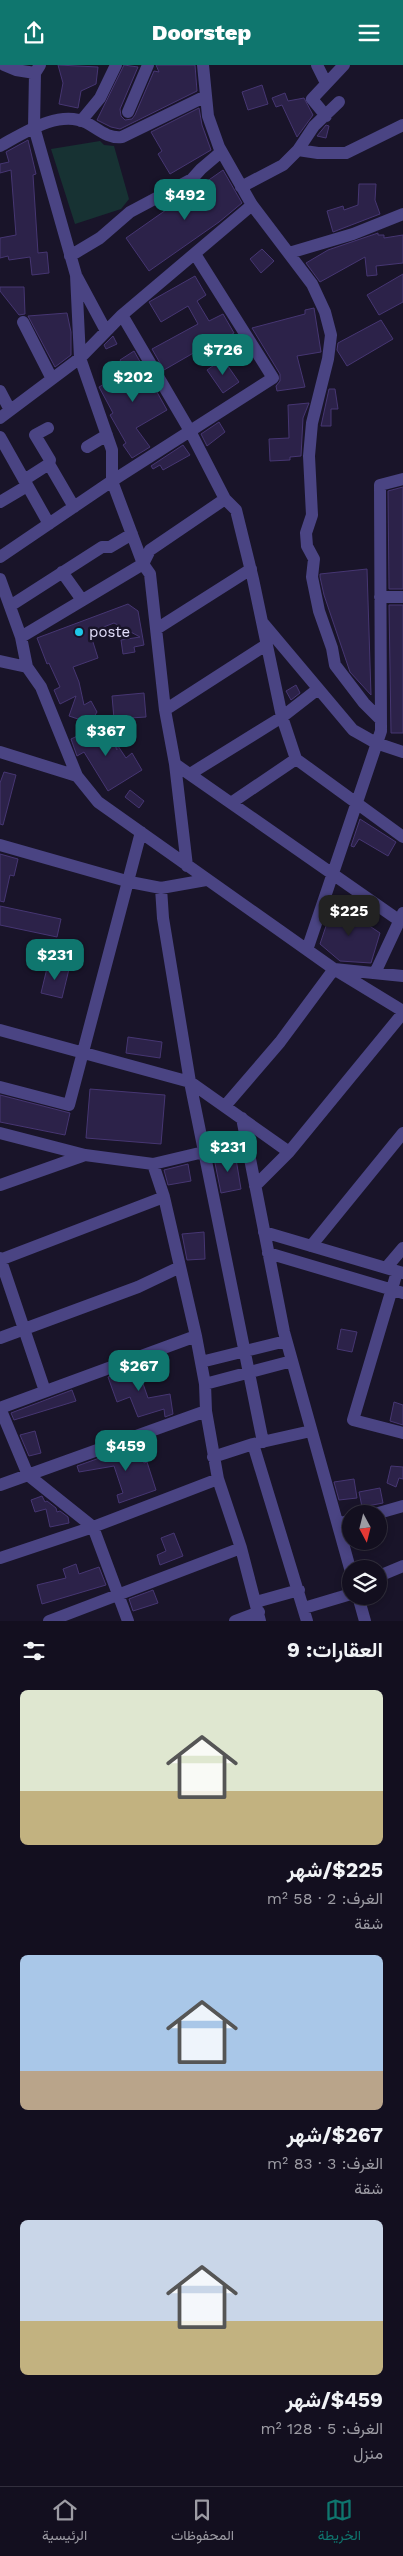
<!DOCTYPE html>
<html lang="ar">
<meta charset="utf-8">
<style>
:root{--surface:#130f1f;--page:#201d2c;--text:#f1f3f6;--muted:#9d9ca4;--line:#322f3d;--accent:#0f766e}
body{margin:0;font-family:"Work Sans",Vazirmatn,sans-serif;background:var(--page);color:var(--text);direction:rtl;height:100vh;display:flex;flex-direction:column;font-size:19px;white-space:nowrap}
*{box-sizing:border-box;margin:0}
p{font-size:16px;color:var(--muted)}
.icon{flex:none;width:28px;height:28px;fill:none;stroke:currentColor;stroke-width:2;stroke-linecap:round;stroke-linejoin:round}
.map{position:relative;height:1556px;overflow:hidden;direction:ltr}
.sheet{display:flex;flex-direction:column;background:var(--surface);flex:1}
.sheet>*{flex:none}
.needle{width:32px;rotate:173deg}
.tools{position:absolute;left:342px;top:1440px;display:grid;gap:10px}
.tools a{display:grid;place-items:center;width:45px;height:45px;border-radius:50%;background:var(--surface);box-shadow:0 2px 8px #0003,0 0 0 1px var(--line);font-size:25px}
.price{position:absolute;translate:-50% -42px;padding:0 11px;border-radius:10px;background:var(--accent);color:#fff;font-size:16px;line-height:32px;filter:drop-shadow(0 1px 2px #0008)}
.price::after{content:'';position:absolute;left:50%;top:30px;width:15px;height:11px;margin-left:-8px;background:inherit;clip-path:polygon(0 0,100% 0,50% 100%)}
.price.selected{background:#222;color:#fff}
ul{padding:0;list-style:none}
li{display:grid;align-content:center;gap:10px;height:265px;padding:0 20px}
li span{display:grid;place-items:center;height:155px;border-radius:8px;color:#555}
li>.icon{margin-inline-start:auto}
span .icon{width:90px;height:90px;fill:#fffc;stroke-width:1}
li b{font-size:21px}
h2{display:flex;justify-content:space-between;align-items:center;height:60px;padding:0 20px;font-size:21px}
header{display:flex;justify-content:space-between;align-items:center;height:65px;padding:0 20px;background:var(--accent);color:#fff;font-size:22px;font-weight:800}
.tab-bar{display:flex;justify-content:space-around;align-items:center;height:70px;border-top:1px solid var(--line);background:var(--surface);font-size:14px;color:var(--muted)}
.tab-bar a{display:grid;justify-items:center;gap:2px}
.tab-bar .selected{color:var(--accent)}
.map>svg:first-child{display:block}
</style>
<header><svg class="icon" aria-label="menu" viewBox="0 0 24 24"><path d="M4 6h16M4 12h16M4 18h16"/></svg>Doorstep<svg class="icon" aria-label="share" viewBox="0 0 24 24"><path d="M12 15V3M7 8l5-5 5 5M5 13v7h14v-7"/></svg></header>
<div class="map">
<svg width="403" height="1556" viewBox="0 0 403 1556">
<rect width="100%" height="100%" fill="#191429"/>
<!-- green -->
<path fill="#173233" d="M100,76L104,80L114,81L129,134L121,144L75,159L51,84Z"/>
<!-- building -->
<path fill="#2c2249" stroke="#463672" d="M58,0L98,2L96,19L81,26L78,43L59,39L63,18Z
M124,0L138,2L120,44L121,51L125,55L132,54L135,50L154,6L159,7L156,0H195L197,26L120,64L111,62L97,55Z
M262,20L268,39L248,45L242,27Z
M285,28L288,36L304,33L313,50L297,72L282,40L276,42L272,33Z
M199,43L202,60L211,85L170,109L158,89L162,86L151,67Z
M326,60L329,61L326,73L317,71Z
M28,75L36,109L33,110L38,188L47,187L49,208L32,210L30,192L9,195L8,191L0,193V173L16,170L11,105L0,108V99L9,97L6,87Z
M223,105L242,138L219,157L149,206L126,173Z
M359,119H376L375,135L380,149L333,167L327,146L343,141L344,145L358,140Z
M378,168V170H384V173L403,170V198L376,201L377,210L367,211L365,192L320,217L306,198L328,185Z
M262,184L274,196L261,208L250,194Z
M403,209V237L379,250L367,230Z
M195,211L206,230L197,236L209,256L223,249L234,268L211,281L209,279L164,305L152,284L198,259L188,241L161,257L149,237Z
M0,222H24L25,249L19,250L0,226Z
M314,243L321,287L297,291L305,322L277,326L276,321L280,316V309L252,263L305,249V245Z
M67,248L71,267V290L55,302L28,251Z
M381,255L393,274L347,301L337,285L338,278Z
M113,271L117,279L106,284L104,280Z
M134,286L167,345L136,363L150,382L132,393L123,380L126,378L110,350L113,348L99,322L127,306L120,295Z
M223,294L239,317L223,328L207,305Z
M329,324H335L338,344H331V361H321Z
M309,338L303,353L301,391L290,392V395L270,396L269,374L289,373L288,340Z
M219,357L225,367L207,381L201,369Z
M183,380L190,390L163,405L160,400L153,404L151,401Z
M403,422V524H389L388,426Z
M367,504L371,630L350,607L324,530L320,512V509Z
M128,539L138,546L144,580L134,582L135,587L123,589L121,575L140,572L114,558L101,563L104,570L92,574L98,593L73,602L79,617L84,640L91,636L97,647L90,658L69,651L76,631L60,639L54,625L60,622L49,598L47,599L37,573Z
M389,540H403V668H391Z
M296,620L300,628L291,635L286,626Z
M144,628L146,652L114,654L112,631Z
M103,659L117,685L116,678L126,693L132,688L142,705L108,726L84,687L77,691L71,674Z
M4,707L16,710L3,760L0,759V718Z
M130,725L144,736L139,743L125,732Z
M360,754L396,777L388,791L359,774L354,782L351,781Z
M0,789L18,794L14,811L10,810L4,837L0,836Z
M334,837L380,868L371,898L340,896L320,879Z
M0,841L61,854L57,872L0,860Z
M48,899L69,904L62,933L41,928Z
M128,972L162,977L160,993L126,988Z
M90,1024L165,1030L161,1079L86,1073Z
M0,1030L70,1048L65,1070L0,1057Z
M235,1088L241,1124L221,1128L214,1093Z
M188,1099L191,1116L168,1120L164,1105Z
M204,1167L205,1194L187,1195L182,1169Z
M341,1264L357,1267L352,1287L337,1284Z
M148,1297L150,1308L140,1310L148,1333L170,1329L173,1349L165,1352L164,1344L138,1352L130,1332L117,1337L108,1312Z
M72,1325L76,1336L14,1355L11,1348Z
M394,1337L403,1340V1360L390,1356Z
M35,1366L41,1388L29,1391L20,1370Z
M139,1379L144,1398L147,1397L156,1425L119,1438L117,1430L123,1428L114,1401L79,1407L77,1401Z
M391,1401L403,1402V1414L399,1413L396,1422L387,1418Z
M354,1414L357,1433L339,1435L334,1417Z
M380,1423L383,1438L362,1442L359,1427Z
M42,1431L45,1437L47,1436L56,1443L57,1447L60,1446L68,1452L69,1458L50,1462L46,1444L35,1447L31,1435Z
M174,1468L183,1491L160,1500L157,1490L166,1486L161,1473Z
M76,1499L79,1509L99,1502L106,1520L42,1539L37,1520L66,1513L63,1504Z
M153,1525L158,1538L133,1546L129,1534Z"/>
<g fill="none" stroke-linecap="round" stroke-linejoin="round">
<!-- minor -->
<path stroke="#4a4483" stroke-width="12" d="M4,0L16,5L35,8
M40,0L35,8L34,62L76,210L80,293L112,385V416L143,499L150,509L165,645L175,699L187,801
M203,0L208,51L219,82L252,140L312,219L325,247L331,270L328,294L312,358L309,391L312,450L306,468L307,481L314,494L312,512L319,546L332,583L335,600L364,638L381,655
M317,0L326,18
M128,47L148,0
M326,51L312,34L344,0
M81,56L100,33L116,0
M0,81C24,68 59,44 87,58C98,64 108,74 122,72L206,31
M298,85L318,88H346L403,60
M241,122L283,100L298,85L314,61L339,37
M289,188L353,169L403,149
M70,191L100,173L130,147L192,114L201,104L221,87
M77,212L106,266
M122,250L190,366L225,434L236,445L253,514L282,652L296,694L403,772
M23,257L52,314
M0,326L10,345
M0,353L80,293L122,250L252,140
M48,363L35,370L50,395L49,399L74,442
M0,372L49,459
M87,382L107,370
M24,415L49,399
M0,437L27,421
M0,492L112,416L273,313L195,189
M62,507L82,535
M0,514L21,572L27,602L41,622L77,711L98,737L334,904L403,946
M380,532H403
M10,541L102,482H110L132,469
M263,558L353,665L376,678L403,687
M158,563L251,504
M21,572L143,499L150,485L225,434
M0,596L27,602
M165,645L266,580
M0,687L77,711
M175,699L400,856
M190,709L282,652L318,624
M231,738L296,694
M0,780L130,817L161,823L206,815
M161,823L163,853L190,1017L263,1377
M307,885L381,666L380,420L403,414
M375,908L403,848
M0,965L190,1017L289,1087
M0,1022L69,1040L141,767
M225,1041L280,977L334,904L403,911
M242,1053L284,1267L351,1507
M0,1068L85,1090L153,1099L246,1077
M153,1099L164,1132L196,1271L205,1319L206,1346L218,1414L241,1483L260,1556
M0,1120L85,1090
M255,1121L289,1087L403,948
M264,1167L403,1208
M311,1181L403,1068
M268,1188L403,1228
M0,1193L45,1326
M0,1195L164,1132
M386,1203L403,1183
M397,1207L353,1355L403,1368
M0,1273L138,1222L180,1202
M201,1297L286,1276
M205,1319L292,1296
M0,1343L28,1410L93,1462L128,1556
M0,1343L196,1271
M253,1379L307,1556
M213,1392L253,1379L311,1366
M0,1420L206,1346
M375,1449L403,1441
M338,1459L351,1455
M0,1493L93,1462L218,1414
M379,1511L403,1501
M358,1531L365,1556
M256,1537L299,1525
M304,1543L351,1529
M49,1556L241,1483
M235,1556L259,1547"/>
</g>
<!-- markers -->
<circle fill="#1fc8e8" stroke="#191429" stroke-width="2" cx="79" cy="567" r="5"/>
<g text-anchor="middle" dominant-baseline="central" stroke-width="5" stroke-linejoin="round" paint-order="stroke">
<!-- poi labels -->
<g font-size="15" fill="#e4e0fc" stroke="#191429" text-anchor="start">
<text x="89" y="567">poste</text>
</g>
</g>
</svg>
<div class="tools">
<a><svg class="needle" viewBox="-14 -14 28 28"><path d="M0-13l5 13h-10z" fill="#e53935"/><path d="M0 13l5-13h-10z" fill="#9d9ca4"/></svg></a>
<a><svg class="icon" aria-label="layers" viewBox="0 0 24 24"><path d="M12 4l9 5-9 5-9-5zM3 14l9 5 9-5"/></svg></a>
</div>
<b class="price" style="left:185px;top:156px">$492</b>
<b class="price" style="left:223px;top:311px">$726</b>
<b class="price" style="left:133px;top:338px">$202</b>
<b class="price" style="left:106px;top:692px">$367</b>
<b class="price selected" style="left:349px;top:872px">$225</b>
<b class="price" style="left:55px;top:916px">$231</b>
<b class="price" style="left:228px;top:1108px">$231</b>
<b class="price" style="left:139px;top:1327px">$267</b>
<b class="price" style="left:126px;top:1407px">$459</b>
</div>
<section class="sheet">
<h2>العقارات: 9<svg class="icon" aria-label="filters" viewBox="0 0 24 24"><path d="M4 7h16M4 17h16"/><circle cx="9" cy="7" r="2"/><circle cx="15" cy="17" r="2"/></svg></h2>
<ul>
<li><span style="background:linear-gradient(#dfe7d0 65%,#c2b280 0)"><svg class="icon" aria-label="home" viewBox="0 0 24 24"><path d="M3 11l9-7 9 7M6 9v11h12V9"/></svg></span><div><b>$225/شهر</b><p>الغرف: 2 · 58 m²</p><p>شقة</p></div></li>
<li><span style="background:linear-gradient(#a9c7e8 75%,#b9a48a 0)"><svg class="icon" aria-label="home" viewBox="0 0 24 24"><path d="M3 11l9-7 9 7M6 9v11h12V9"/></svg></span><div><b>$267/شهر</b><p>الغرف: 3 · 83 m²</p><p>شقة</p></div></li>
<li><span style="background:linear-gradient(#c9d6e8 65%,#c2b280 0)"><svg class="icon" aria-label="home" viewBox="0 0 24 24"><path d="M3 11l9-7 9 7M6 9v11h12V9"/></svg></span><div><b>$459/شهر</b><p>الغرف: 5 · 128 m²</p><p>منزل</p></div></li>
</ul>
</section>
<nav class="tab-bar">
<a class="selected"><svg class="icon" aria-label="map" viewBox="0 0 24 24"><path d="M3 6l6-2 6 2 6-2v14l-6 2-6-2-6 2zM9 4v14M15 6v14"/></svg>الخريطة</a>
<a><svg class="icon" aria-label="saved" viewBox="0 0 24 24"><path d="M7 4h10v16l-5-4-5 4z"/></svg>المحفوظات</a>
<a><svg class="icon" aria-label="home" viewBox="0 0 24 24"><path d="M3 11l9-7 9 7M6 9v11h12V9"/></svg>الرئيسية</a>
</nav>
